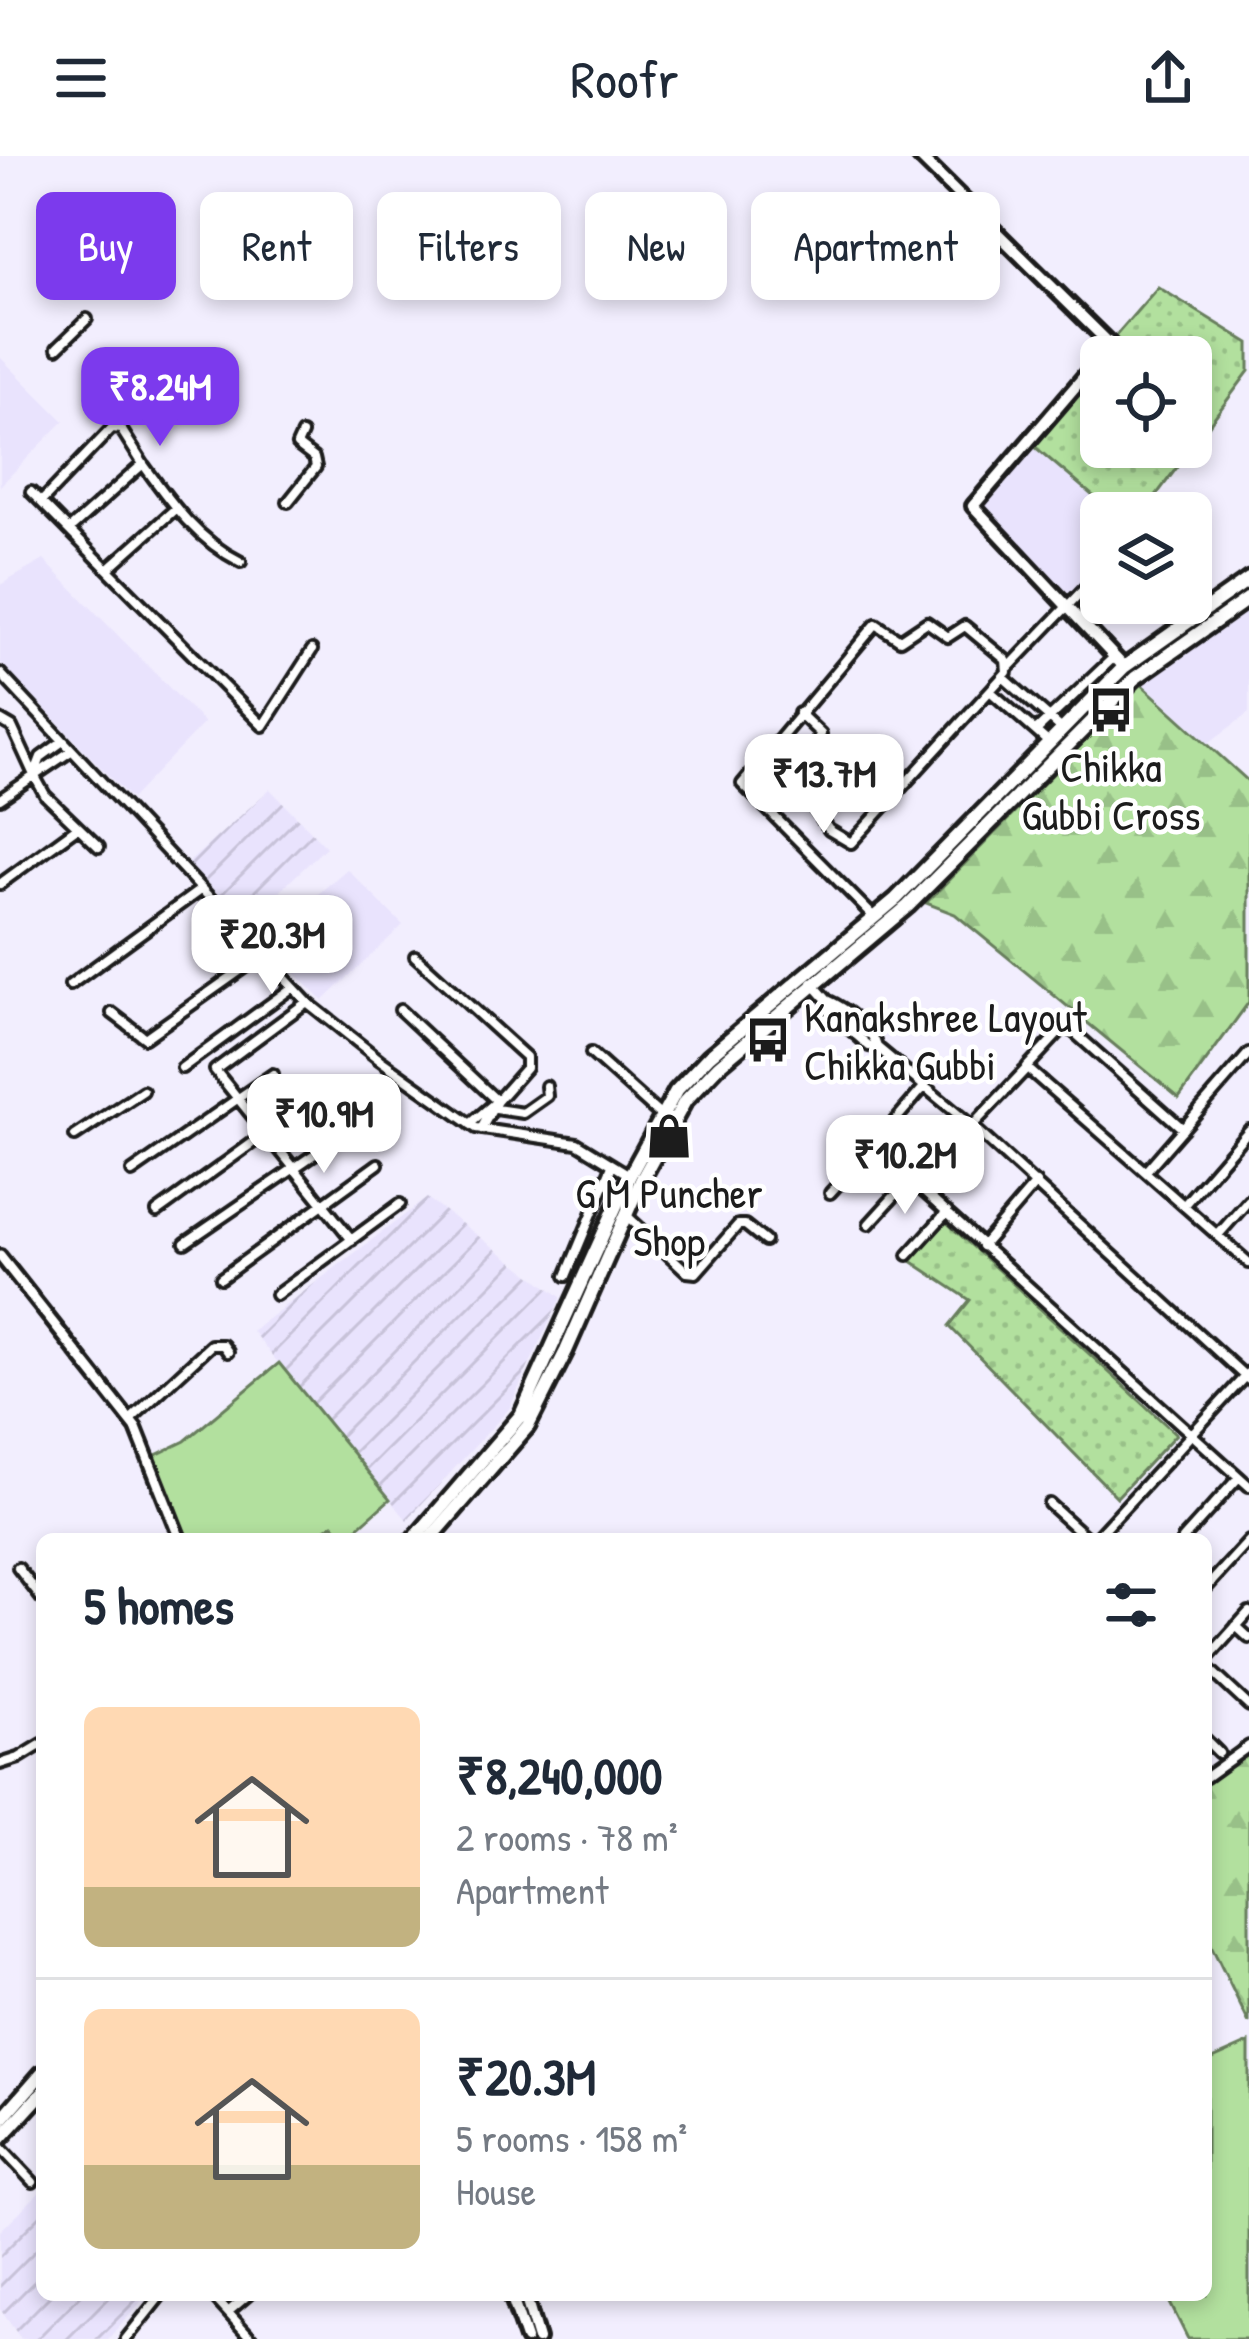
<!DOCTYPE html>
<meta charset="utf-8">
<style>
:root{--surface:#fff;--page:#f2f2f3;--text:#1f2937;--muted:#747a83;--line:#e0e1e3;--accent:#7c3aed}
body{margin:0;font-family:"Patrick Hand",sans-serif;background:var(--page);color:var(--text);height:100vh;display:flex;flex-direction:column;font-size:45px;white-space:nowrap}
*{box-sizing:border-box;margin:0}
p{font-size:39px;color:var(--muted)}
.icon{flex:none;width:66px;height:66px;fill:none;stroke:currentColor;stroke-width:2;stroke-linecap:round;stroke-linejoin:round}
.map{position:relative;flex:1;overflow:hidden}
.side{position:absolute;left:36px;top:1377px;width:1176px;height:768px;display:flex;flex-direction:column;background:var(--surface);border-radius:18px;box-shadow:0 6px 18px #0003}
.side>*{flex:none}
.banner{position:absolute;left:36px;top:36px;width:1179px;height:108px;display:flex;gap:24px}
.fabs{position:absolute;left:1080px;top:180px;display:grid;gap:24px}
.fabs a{display:grid;place-items:center;width:132px;height:132px;border-radius:18px;background:var(--surface);box-shadow:0 6px 18px #0003;font-size:60px}
.price{position:absolute;translate:-50% -102px;padding:0 27px;border-radius:24px;background:#fff;color:#222;font-size:39px;line-height:78px;filter:drop-shadow(0 3px 6px #0008)}
.price::after{content:'';position:absolute;left:50%;top:72px;width:36px;height:27px;margin-left:-18px;background:inherit;clip-path:polygon(0 0,100% 0,50% 100%)}
.price.active{background:var(--accent);color:#fff}
ul{padding:0;list-style:none}
li{display:flex;align-items:center;gap:36px;height:300px;padding:0 48px}
li+li{border-top:3px solid var(--line)}
li span{display:grid;place-items:center;flex:none;width:336px;height:240px;border-radius:18px;color:#555}
li>.icon{margin-inline-start:auto}
span .icon{width:144px;height:144px;fill:#fffc;stroke-width:1}
li b{font-size:51px}
h2{display:flex;justify-content:space-between;align-items:center;height:144px;padding:0 48px;font-size:51px}
.tag{padding:0 42px;border-radius:18px;background:var(--surface);box-shadow:0 6px 18px #0003;font-size:42px;line-height:108px}
.tag.active{background:var(--accent);color:#fff}
header{display:flex;justify-content:space-between;align-items:center;height:156px;padding:0 48px;background:var(--surface);font-size:54px;font-weight:600}
.map>svg:first-child{display:block}
</style>
<header><svg class="icon" aria-label="menu" viewBox="0 0 24 24"><path d="M4 6h16M4 12h16M4 18h16"/></svg>Roofr<svg class="icon" aria-label="share" viewBox="0 0 24 24"><path d="M12 15V3M7 8l5-5 5 5M5 13v7h14v-7"/></svg></header>
<div class="map">
<svg width="1249" height="2183" viewBox="0 0 1249 2183">
<defs>
<pattern id="industrial-furrows" width="10" height="10" patternUnits="userSpaceOnUse" patternTransform="scale(3)"><rect width="10" height="10" fill="#e9e3fd"/><path d="M-1 1l2-2M0 10L10 0M9 11l2-2" fill="none" stroke="#c7c2d8"/></pattern>
<pattern id="forest-firs" width="22" height="20" patternUnits="userSpaceOnUse" patternTransform="scale(3)"><rect width="22" height="20" fill="#b2e09e"/><path d="M5 1l3.5 6h-7zM16 11l3.5 6h-7z" fill="#98c088"/></pattern>
<pattern id="park-dots" width="8" height="8" patternUnits="userSpaceOnUse" patternTransform="scale(3)"><rect width="8" height="8" fill="#b2e09e"/><path d="M2 2h.1M6 6h.1" fill="none" stroke="#98c088" stroke-width="1.8" stroke-linecap="round"/></pattern>
</defs>
<rect width="100%" height="100%" fill="#f2eefe"/>
<filter id="ink" filterUnits="userSpaceOnUse"><feTurbulence type="fractalNoise" baseFrequency=".00833" numOctaves="2"/><feDisplacementMap in="SourceGraphic" scale="24" xChannelSelector="R" yChannelSelector="G"/><feConvolveMatrix kernelMatrix="1 2 1 2 8 2 1 2 1" color-interpolation-filters="sRGB"/></filter>
<g filter="url(#ink)">
<!-- built -->
<path fill="#e9e3fd" d="M1158,131L1249,187V215L1143,357H1101V413L1076,445L982,351L1101,211V291H1191V201H1109L1118,190L1112,184Z
M0,201L64,265L0,330Z
M44,404L204,567L131,643L0,506V429Z
M1249,452V557L1207,588L1141,528Z
M347,713L403,769L323,845L264,785Z"/>
<!-- industrial -->
<path fill="url(#industrial-furrows)" d="M270,633L326,691L245,768L188,707Z
M427,1042L561,1141L509,1253L407,1364L252,1175Z
M42,2034V2139H147L108,2183H21L0,2153V2075Z"/>
<!-- grass -->
<path fill="#b2e09e" stroke="#677e5d" stroke-width="3" d="M279,1207L390,1343L346,1382L333,1368L311,1383H187L154,1300L185,1285Z
M1249,1887V2183H1188L1166,2139H1206V1906Z"/>
<!-- forest -->
<path fill="url(#forest-firs)" stroke="#677e5d" stroke-width="3" d="M1141,528L1249,626V846L1179,942L955,758L926,747Z
M1249,1599V1867L1206,1779V1623Z"/>
<!-- park -->
<path fill="url(#park-dots)" stroke="#677e5d" stroke-width="3" d="M1158,131L1249,187V215L1143,357H1113L1034,290L1101,211V291H1191V201H1109L1118,190L1112,184Z
M945,1065L1176,1278L1117,1341L949,1170L970,1144L908,1103Z"/>
<g fill="none" stroke-linecap="round" stroke-linejoin="round">
<!-- minor casing -->
<g stroke="#1c1c1c" stroke-width="16">
<path id="minor" d="M57,192L87,163
M31,336L263,570L312,494
M41,346L112,272L121,273L143,308
M288,346L316,311L314,302L297,289L302,278
M70,373L143,308C171,347 197,384 241,406
M109,412L175,353
M1009,511L1101,415
M0,517L307,846L380,904L476,972L577,987L631,1020
M1003,521L1063,574
M990,535L1049,587
M799,557L821,578L807,600L818,620L812,649L829,674L851,687L1007,516L1006,504L965,470L948,481L927,466L900,484L876,468L742,628L874,761
M0,564L12,571L34,619L41,601L63,585
M1037,574L1113,502
M34,619L45,639L99,691
M0,643L71,595
M0,728L78,671
M812,827L827,844L830,856L869,890L877,891C872,871 845,852 827,844
M70,829L200,734
M307,846L215,914L352,1084
M400,854L497,945L526,912V901L415,800
M112,857L145,882L262,799
M877,891L972,970L1249,1224
M591,897L660,959
M1027,911L1066,869L1183,973
M182,912L293,831
M925,930L873,990L1249,1330
M496,953L523,957L547,940L546,930
M470,968L497,945L481,973
M972,970L1027,912L1249,1107
M75,980L143,935
M1146,1015L1249,897
M132,1016L273,918
M830,1037L873,990
M1184,1049L1249,974
M157,1056L309,946
M626,1059L687,1116L696,1117L738,1069H745L765,1085
M869,1068L909,1024
M1218,1079L1249,1044
M185,1087L335,984
M982,1090L1036,1027
M908,1099L947,1056
M566,1120L612,1010
M221,1122L378,1008
M276,1139L400,1048
M130,1264L211,1189H223L228,1196
M1049,1348L1088,1383
M1095,1383L1249,1216
M1183,1383L1239,1321
M18,1412L42,1443
M1206,1432L1249,1385
M1236,1470L1249,1482
M1206,1504L1249,1456
M1206,1510L1249,1550
M1206,1584L1219,1597
M0,1608L19,1602L42,1588
M1206,1621L1249,1590
M0,1991L33,2026
M212,2139L252,2183
M228,2156L248,2139
M126,2183L161,2139"/>
</g>
<!-- tertiary casing -->
<g stroke="#1c1c1c" stroke-width="18">
<path id="tertiary" d="M0,1100L136,1272L180,1383"/>
</g>
<!-- secondary casing -->
<g stroke="#1c1c1c" stroke-width="20">
<path id="secondary" d="M919,0L1111,189L973,350L1124,511
M511,2139L526,2183
M525,2139L538,2183"/>
</g>
<!-- primary casing -->
<g stroke="#1c1c1c" stroke-width="21">
<path id="primary" d="M414,1383L521,1259L630,1019L676,935L709,900L896,743L1124,511L1249,423
M430,1383L528,1270L566,1195L641,1025L685,945L718,910L908,750L1135,522L1249,442
M0,1965L42,1917
M0,1983L42,1937"/>
</g>
<!-- minor -->
<use href="#minor" stroke="#fff" stroke-width="8"/>
<!-- tertiary -->
<use href="#tertiary" stroke="#fff" stroke-width="9"/>
<!-- secondary -->
<use href="#secondary" stroke="#fff" stroke-width="10"/>
<!-- primary -->
<use href="#primary" stroke="#fff" stroke-width="12"/>
</g>
</g>
<!-- icons -->
<defs>
<g id="bus-bare" transform="scale(3.6)"><path d="M-5-6H5V4H4V6H2V4H-2V6H-4V4H-5ZM-3.5-4V0h7V-4ZM-3.5 1.2v1.5H-2V1.2ZM2 1.2v1.5H3.5V1.2Z" fill="#1c1c1c" stroke="#fff" stroke-width="2.5" paint-order="stroke"/></g>
<g id="shop-bare" transform="scale(3.6)"><path d="M-5-2.5h2.3a2.7 3.5 0 0 1 5.4 0H5L5.5 6h-11ZM-1.5-2.5h3a1.5 2.3 0 0 0-3 0Z" fill="#1c1c1c" stroke="#fff" stroke-width="2.5" paint-order="stroke"/></g>
</defs>
<g fill-rule="evenodd">
<use href="#bus-bare" x="1111" y="554"/>
<use href="#bus-bare" x="768" y="884"/>
<use href="#shop-bare" x="669" y="980"/>
</g>
<g text-anchor="middle" dominant-baseline="central" stroke-width="9" stroke-linejoin="round" paint-order="stroke">
<!-- poi labels -->
<g font-size="42" fill="#1c1c1c" stroke="#fff">
<text x="1111" y="610">Chikka<tspan x="1111" dy="48">Gubbi Cross</tspan></text>
<text x="804" y="860" text-anchor="start">Kanakshree Layout<tspan x="804" dy="48">Chikka Gubbi</tspan></text>
<text x="669" y="1036">G M Puncher<tspan x="669" dy="48">Shop</tspan></text>
</g>
</g>
</svg>
<div class="fabs">
<a><svg class="icon" aria-label="locate" viewBox="0 0 24 24"><circle cx="12" cy="12" r="6"/><path d="M12 2v4M12 18v4M2 12h4M18 12h4"/></svg></a>
<a><svg class="icon" aria-label="layers" viewBox="0 0 24 24"><path d="M12 4l9 5-9 5-9-5zM3 14l9 5 9-5"/></svg></a>
</div>
<b class="price active" style="left:160px;top:293px">₹8.24M</b>
<b class="price" style="left:824px;top:680px">₹13.7M</b>
<b class="price" style="left:272px;top:841px">₹20.3M</b>
<b class="price" style="left:324px;top:1020px">₹10.9M</b>
<b class="price" style="left:905px;top:1061px">₹10.2M</b>
<div class="banner">
<a class="tag active">Buy</a>
<a class="tag">Rent</a>
<a class="tag">Filters</a>
<a class="tag">New</a>
<a class="tag">Apartment</a>
</div>
<section class="side">
<h2>5 homes<svg class="icon" aria-label="filters" viewBox="0 0 24 24"><path d="M4 7h16M4 17h16"/><circle cx="9" cy="7" r="2"/><circle cx="15" cy="17" r="2"/></svg></h2>
<ul>
<li><span style="background:linear-gradient(#ffd9b3 75%,#c2b280 0)"><svg class="icon" aria-label="home" viewBox="0 0 24 24"><path d="M3 11l9-7 9 7M6 9v11h12V9"/></svg></span><div><b>₹8,240,000</b><p>2 rooms · 78 m²</p><p>Apartment</p></div></li>
<li><span style="background:linear-gradient(#ffd9b3 65%,#c2b280 0)"><svg class="icon" aria-label="home" viewBox="0 0 24 24"><path d="M3 11l9-7 9 7M6 9v11h12V9"/></svg></span><div><b>₹20.3M</b><p>5 rooms · 158 m²</p><p>House</p></div></li>
</ul>
</section>
</div>
